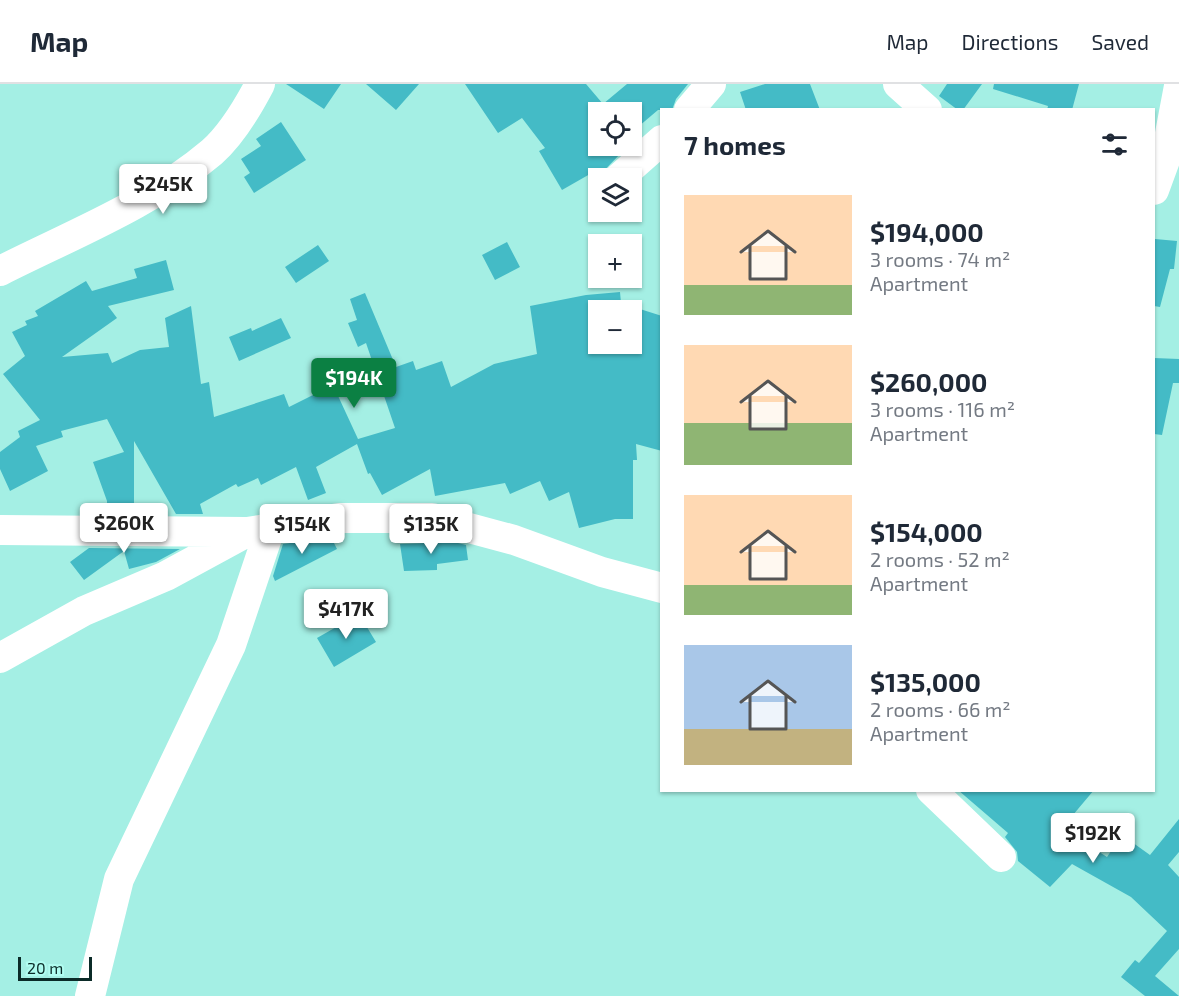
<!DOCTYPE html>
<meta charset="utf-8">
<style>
:root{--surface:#fff;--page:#f6f6f7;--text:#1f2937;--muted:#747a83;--line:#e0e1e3;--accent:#0b8043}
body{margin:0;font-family:"Exo 2",sans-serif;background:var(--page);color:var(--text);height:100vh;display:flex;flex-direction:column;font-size:22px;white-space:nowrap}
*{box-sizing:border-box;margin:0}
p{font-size:20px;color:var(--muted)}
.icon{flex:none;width:33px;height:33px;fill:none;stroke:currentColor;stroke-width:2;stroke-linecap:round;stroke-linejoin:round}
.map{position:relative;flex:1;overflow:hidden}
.drawer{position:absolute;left:660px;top:24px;width:495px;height:684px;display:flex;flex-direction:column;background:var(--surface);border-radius:0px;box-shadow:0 2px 4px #0004}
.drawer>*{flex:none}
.buttons{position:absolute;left:588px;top:18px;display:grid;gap:12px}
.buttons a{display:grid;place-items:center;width:54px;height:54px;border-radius:0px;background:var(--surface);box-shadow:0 2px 4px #0004;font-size:30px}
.scale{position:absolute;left:18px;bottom:15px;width:74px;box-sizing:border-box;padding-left:6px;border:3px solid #0b2b28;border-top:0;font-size:16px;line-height:21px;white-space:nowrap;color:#0b2b28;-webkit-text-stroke:4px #b1fdf1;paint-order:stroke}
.price{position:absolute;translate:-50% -51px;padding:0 14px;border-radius:6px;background:#fff;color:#222;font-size:20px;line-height:39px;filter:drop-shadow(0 2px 3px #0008)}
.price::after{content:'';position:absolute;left:50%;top:36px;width:18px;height:14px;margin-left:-9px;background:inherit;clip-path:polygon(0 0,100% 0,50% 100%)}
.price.active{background:var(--accent);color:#fff}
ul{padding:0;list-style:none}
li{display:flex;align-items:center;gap:18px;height:150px;padding:0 24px}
li span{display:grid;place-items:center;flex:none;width:168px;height:120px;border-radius:0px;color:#555}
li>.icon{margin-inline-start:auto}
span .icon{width:72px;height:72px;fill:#fffc;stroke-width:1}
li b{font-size:26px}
h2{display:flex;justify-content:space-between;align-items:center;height:72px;padding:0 24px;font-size:26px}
header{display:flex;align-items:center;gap:36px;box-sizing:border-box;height:84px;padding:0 30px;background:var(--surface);border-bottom:2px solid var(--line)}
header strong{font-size:28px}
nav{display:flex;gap:33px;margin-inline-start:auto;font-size:21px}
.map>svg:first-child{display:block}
</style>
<header>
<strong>Map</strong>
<nav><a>Map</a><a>Directions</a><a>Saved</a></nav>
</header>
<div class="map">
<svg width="1179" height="912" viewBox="0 0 1179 912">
<rect width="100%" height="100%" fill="#a4efe4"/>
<!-- building -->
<path fill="#44bbc6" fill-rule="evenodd" d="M286,0H341L324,25Z
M366,0H419L396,26Z
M465,0H586L603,20L627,0H688L676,15L672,26H658L632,48V28H598V62H618L622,68L595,96L590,90L562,106L539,67L545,64L522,34L498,49Z
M765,0H810L820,26H746L740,8Z
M947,0H982L963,26H958L939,12Z
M994,0H1079L1072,26H1047L1048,22L993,5Z
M281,38L306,76L254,109L244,93L250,89L241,75L261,62L256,55Z
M1155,155L1177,157L1174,185H1170L1160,223L1154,222Z
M507,158L520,183L495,196L482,171Z
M318,161L329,177L296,199L285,183Z
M166,176L174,206L108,222L117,234L62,273L108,269L112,279L140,266L169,263L165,234L191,222L201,300L209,298L214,333L284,310L289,323L333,301L358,355L395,344L366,259L358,263L348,239L357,236L350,215L365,209L396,283L413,277L416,286L442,277L451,303L494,280L537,270L530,222L586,211L620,208L621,219L662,232V367L636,360L637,376H633V435H615L579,444L569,408L549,417L540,397L510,410L505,399L435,412L430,385L382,411L370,389L368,390L357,360L316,383L326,409L308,416L296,383L261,401L258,394L238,403L236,400L200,420L203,430H176L134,357V430H107V417L93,378L124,368L107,335L61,347L63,353L36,362L48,387L10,407L0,385V368L20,353L18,347L40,336L3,290L25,272L12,248L27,241L25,237L38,232L35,227L86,197L92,207L137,194L134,185ZM598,226H632V260H598Z
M281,234L291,254L239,277L229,253L251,244L252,247Z
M1154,274L1179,275V299H1173L1162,351L1154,350Z
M331,453L337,465L275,497L273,492L283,460Z
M454,458L466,461L468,476L437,480V486L404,487L400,460Z
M89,464L180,465L156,478L129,485L124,467L84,496L70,478Z
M359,530L376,558L334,583L317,554Z
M958,706H1094L1062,744L1107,773L1122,751L1150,771L1179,735V768L1168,781L1179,793V865L1155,892L1179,912H1145L1121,893L1135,876L1139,879L1167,847L1131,813L1072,780L1050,803L1018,777L1017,768L1005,753L1008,749Z"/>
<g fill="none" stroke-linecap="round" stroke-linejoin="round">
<!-- street -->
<path stroke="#fff" stroke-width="30" d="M898,0L927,26
M689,26L711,0
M619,94L662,56
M1154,106L1165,76L1179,2
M0,187C71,151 151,120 212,68C231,51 248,23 260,0
M0,446L246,448
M0,574L84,527L166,492L247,448L339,434H432L514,456L602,488L662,504
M931,706L1001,773
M90,912L119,795L231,561L270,445"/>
</g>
</svg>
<div class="buttons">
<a><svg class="icon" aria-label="locate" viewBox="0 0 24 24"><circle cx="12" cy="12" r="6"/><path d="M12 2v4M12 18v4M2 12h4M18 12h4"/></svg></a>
<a><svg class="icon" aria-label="layers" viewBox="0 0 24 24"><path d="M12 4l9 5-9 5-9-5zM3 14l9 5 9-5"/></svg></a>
<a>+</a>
<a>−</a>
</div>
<div class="scale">20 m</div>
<b class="price" style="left:163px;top:131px">$245K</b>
<b class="price active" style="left:354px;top:325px">$194K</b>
<b class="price" style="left:124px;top:470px">$260K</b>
<b class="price" style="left:302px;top:471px">$154K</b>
<b class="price" style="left:431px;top:471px">$135K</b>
<b class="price" style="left:346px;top:556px">$417K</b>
<b class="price" style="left:1093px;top:780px">$192K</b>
<section class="drawer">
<h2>7 homes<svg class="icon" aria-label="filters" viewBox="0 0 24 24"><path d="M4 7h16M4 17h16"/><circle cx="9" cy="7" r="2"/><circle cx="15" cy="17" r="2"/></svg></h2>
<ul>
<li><span style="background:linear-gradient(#ffd9b3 75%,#8fb573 0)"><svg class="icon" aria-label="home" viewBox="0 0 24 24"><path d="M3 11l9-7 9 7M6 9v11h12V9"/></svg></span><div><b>$194,000</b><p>3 rooms · 74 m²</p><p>Apartment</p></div></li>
<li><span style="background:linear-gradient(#ffd9b3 65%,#8fb573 0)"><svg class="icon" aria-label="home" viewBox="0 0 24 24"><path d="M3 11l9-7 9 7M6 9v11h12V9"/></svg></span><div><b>$260,000</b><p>3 rooms · 116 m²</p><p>Apartment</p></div></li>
<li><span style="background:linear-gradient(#ffd9b3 75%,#8fb573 0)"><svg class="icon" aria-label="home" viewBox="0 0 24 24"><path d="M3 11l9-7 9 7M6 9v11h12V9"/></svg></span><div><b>$154,000</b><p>2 rooms · 52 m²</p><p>Apartment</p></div></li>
<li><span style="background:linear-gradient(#a9c7e8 70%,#c2b280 0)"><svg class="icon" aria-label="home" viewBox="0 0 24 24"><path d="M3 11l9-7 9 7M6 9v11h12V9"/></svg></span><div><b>$135,000</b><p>2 rooms · 66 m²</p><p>Apartment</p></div></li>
</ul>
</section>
</div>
